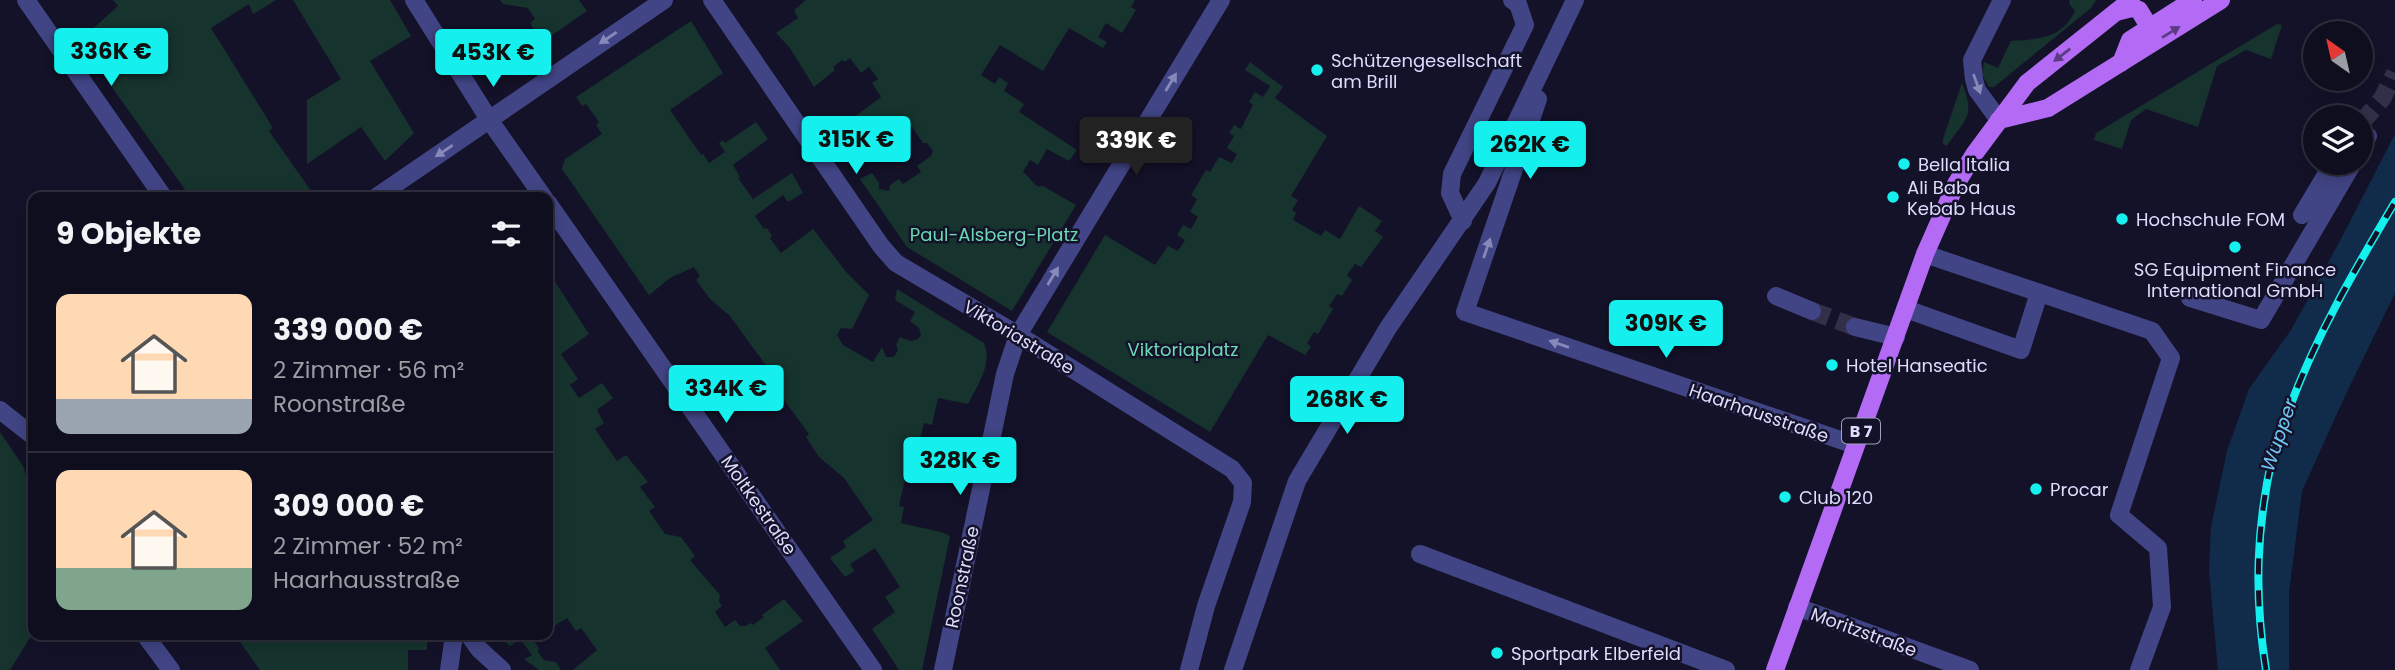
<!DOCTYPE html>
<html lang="de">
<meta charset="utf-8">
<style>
:root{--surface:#0f0e1f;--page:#181728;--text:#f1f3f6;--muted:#9b9ca4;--line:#2f2e3d;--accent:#15f0ee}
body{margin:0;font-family:Poppins,sans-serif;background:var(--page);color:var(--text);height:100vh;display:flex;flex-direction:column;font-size:26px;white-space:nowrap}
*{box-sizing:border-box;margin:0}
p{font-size:23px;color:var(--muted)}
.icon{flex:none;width:38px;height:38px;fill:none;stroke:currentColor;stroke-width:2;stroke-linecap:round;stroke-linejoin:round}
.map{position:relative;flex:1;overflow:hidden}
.panel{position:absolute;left:28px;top:192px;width:525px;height:448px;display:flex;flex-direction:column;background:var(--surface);border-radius:14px;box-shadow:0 4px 18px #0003,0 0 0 2px var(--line)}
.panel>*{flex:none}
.needle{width:46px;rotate:326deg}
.fabs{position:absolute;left:2303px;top:21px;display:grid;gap:14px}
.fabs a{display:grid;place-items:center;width:70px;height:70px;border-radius:50%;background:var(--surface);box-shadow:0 4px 18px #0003,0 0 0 2px var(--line);font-size:35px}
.price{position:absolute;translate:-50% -60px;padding:0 16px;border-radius:7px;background:var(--accent);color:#111;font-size:23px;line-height:46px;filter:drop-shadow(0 2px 4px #0008)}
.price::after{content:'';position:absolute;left:50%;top:42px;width:21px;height:16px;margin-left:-10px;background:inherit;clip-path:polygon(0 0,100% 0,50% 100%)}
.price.selected{background:#222;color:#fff}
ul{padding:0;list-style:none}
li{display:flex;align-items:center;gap:21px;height:175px;padding:0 28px}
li+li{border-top:2px solid var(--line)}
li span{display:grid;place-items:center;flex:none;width:196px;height:140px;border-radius:14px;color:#555}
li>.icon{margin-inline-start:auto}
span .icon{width:84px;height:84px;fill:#fffc;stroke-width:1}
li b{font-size:30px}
h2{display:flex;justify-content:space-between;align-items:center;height:84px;padding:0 28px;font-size:30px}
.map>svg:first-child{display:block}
</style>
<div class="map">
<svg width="2395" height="670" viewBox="0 0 2395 670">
<rect width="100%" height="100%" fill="#141229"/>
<!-- green -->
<path fill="#16332e" d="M113,0H276L253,14L249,4L211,28L273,128L269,131L316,198H191L79,41L118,6Z
M293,0H390L411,36L370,61L414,133L385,161L361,127L307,164V100L341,79Z
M500,0H579L587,11L542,42L530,23L535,19L528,8L503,4Z
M806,0H1135L1131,7L1136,10L1122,33L1106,23L1098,37L1107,42L1103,48L1069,28L1043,71L1000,45L981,75L995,84L999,77L1008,83L1004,91L1024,104L1019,112L1077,150L1069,161L1047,149L1038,165L1030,160L1023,172C1030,177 1032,183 1039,187L1043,186L1076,205L1012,311L907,247L860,179L872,173L879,183V189L889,191L890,185L899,179L903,184L921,172L917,166L931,156L933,151L927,143H923L912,127L907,129L900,120L889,128L886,124L860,144L845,124L881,97L872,83L878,79L869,67L861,73L850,58L845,62L842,60L833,67L835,70L814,87L790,48L776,33L798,18L794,10Z
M2069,0H2096L2091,8L1994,87H1989L1982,75L1984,62L1998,68L2011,41C2038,39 2062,39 2075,11L2070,5Z
M691,21L723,73L670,110L701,155L703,154L709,163L725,152L719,143L723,140L725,143L756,122L768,139L733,165L740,177L738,178L753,199L792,173L803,193L788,202L783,195L755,216L764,229L767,228L772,236L770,238L781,253L813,229L847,273L869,295L852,329L841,328L837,335L843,345L873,362L882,347L886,357H894L898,350L896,345L900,337L911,341L918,339L921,335L919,328L910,321L915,312L895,300L897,289L984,343C993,364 977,386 968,404L938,398L932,425L924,423L920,440L925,441L923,451L914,460L911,476L906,475L899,506L904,507L901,523L941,532L950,536L922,670H899L872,629L895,612L885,597L900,587L875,548L850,564L854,571L845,577L830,558L846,547L843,541L873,520L844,478L819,457L806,437L809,434L776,389L783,384L775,374L773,375L730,316L710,299L696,280L700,276L694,267L670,278L649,295L562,169L565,159L602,134L596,125L599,122L586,104L582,106L576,97Z
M2277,24L2282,25L2271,59L2246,50L2217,66L2198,127L2146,109L2131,120L2122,149L2094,140L2096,133Z
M1250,62L1283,87L1275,98L1327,136L1291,196L1298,200L1292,210L1296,213L1293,220L1321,236L1325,230L1340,239L1359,206L1382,221L1375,231L1383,237L1361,267L1355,264L1347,275L1352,280L1342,296L1337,294L1329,306L1333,309L1318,334L1314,332L1307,343L1311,347L1305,355L1268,335L1210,432L1047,332L1105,235L1155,265L1168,246L1178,251L1185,240L1177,235L1183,225L1191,229L1198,217L1190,212L1197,199L1191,195L1206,170L1210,172L1219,157L1232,163L1237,154L1227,148L1234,136L1229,133L1234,125L1241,129L1253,105L1249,102L1255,92L1263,97L1270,86L1245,70Z
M1962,83C1976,118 1965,118 1947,146L1943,144V139Z
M548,271L589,334L561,354L578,379L570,385L579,398L602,383L613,398L597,410L604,423L595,429L617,461L626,455L648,482L640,487L655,507L649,511L665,534L681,537L695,556L690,560L720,595L719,601L722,606L715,612L725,627L735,620L740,626H745L751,623L753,625L764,617L762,615L784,599L803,621L765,648L780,670H573L597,650L581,628L576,631L567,618L548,630Z
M0,432L23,466L33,495V633L10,670H0Z
M235,635H427V650H408V670H260Z
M498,635H540L533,640L539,648L538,652L544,660L556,662L561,670H539L524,659L532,655L520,639L510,646Z"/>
<!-- water -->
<path fill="#112c4a" d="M2395,134V293L2345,396L2302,491L2289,592V670H2218L2209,571L2211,527L2227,451L2249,389L2291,330L2341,239Z"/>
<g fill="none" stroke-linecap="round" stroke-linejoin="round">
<!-- minor-tunnel -->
<path stroke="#323049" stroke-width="18" stroke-dasharray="18 9" stroke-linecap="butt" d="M2361,123L2382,99L2395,73
M1812,311L1855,327"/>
<!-- minor -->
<path stroke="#414585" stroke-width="18" d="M26,0L164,198
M414,0L490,121L544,198
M712,0L881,246L896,263L1018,335L1232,469L1243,483L1242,502L1206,606L1189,670
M1538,99L1465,312L1855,445
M1999,120L1977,90L1974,79L1972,60L2002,0
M2361,149L2368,136
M375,198L664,0
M548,203L873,670
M2302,215L2333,163
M1463,221L1450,193L1452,174L1525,25L1518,4L1512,0
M1925,254L2152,331L2171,358L2119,515L2158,548L2162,607L2139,670
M1776,296L1812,311
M2190,298L2261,320L2353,163
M1906,309L2021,350L2039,293
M1855,327L1896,337
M0,410L33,436
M1420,554L1726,670
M1797,607L1970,670
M145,635L171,670
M469,635L479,649L502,670
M449,670L454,635
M943,670L1005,374L1018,335L1221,0
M1233,670L1297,481L1388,328L1487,183L1575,0"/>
<!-- major -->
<path stroke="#b36bf5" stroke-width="18" d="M2116,12L2132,8L2139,10L2150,28
M2121,63L2130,40L2193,0
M1999,120L2048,108L2221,0
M1775,670L1925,254L1956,184L1975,153L2027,83L2131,0"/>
<!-- rail casing -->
<g stroke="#15f0ee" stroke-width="8">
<path id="rail" d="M2266,670C2254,595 2256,528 2273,454C2276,439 2283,424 2289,409C2316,336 2355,269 2395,202"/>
</g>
<!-- rail -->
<use href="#rail" stroke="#141229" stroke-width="5" stroke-dasharray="16" stroke-linecap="butt"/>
</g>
<!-- one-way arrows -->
<defs><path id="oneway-solid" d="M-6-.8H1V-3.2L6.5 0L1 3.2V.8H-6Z" transform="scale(1.75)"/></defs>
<g fill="#5c3a85">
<use href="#oneway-solid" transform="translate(2171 32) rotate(-32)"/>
<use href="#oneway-solid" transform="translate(2062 55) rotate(142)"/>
</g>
<g fill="#8789bb">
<use href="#oneway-solid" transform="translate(608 38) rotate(146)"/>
<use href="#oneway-solid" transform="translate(1171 82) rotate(-59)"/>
<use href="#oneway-solid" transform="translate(1977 84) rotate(70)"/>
<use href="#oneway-solid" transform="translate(444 151) rotate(146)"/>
<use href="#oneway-solid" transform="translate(1487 248) rotate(-71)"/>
<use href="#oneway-solid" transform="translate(1053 276) rotate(-59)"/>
<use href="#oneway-solid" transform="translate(1559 344) rotate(-161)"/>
</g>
<!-- markers -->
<g fill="#15f0ee" stroke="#141229" stroke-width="2.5">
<circle cx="1317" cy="70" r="7"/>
<circle cx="1904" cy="164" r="7"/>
<circle cx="1893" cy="197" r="7"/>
<circle cx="2122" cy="219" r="7"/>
<circle cx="2235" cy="247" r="7"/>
<circle cx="1832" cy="365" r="7"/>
<circle cx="2036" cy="489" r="7"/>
<circle cx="1785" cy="497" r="7"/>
<circle cx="1497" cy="653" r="7"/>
</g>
<g text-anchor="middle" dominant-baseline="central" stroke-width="5" stroke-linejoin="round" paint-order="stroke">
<!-- shield labels -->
<rect fill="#141229" stroke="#a19fbd" stroke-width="2" x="1842" y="418.5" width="38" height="25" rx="5"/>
<g font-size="16" font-weight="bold" fill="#dddcfd">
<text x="1861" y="431">B 7</text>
</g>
<!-- poi labels -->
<g font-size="18" fill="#dddcfd" stroke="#141229" text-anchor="start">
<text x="1331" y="60">Schützengesellschaft<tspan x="1331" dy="21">am Brill</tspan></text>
<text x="1918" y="164">Bella Italia</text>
<text x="1907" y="187">Ali Baba<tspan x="1907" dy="21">Kebab Haus</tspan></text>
<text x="2136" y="219">Hochschule FOM</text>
<text x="2235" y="269" text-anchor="middle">SG Equipment Finance<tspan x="2235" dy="21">International GmbH</tspan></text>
<text x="1846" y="365">Hotel Hanseatic</text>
<text x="2050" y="489">Procar</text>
<text x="1799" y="497">Club 120</text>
<text x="1511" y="653">Sportpark Elberfeld</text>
</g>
<!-- park labels -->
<g font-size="18" fill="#6cd9b2" stroke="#141229">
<text x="994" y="234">Paul-Alsberg-Platz</text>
<text x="1183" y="349">Viktoriaplatz</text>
</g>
<!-- street labels -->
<g font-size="18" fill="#dddcfd" stroke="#141229">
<text transform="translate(1019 337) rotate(31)">Viktoriastraße</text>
<text transform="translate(1759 413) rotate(19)">Haarhausstraße</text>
<text transform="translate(759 505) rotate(55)">Moltkestraße</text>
<text transform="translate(962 577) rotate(-78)">Roonstraße</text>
<text transform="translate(1864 632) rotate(20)">Moritzstraße</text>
</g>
<!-- water labels -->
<g font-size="19" font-style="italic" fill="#71c7f6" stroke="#141229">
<text transform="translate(2279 435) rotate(-71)">Wupper</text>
</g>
</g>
</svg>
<div class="fabs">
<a><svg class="needle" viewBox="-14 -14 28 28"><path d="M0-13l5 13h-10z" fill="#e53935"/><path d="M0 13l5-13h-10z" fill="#9b9ca4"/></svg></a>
<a><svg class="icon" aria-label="layers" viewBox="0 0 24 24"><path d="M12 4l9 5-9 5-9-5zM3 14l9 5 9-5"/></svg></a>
</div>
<b class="price" style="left:111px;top:88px">336K €</b>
<b class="price" style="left:493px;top:89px">453K €</b>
<b class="price" style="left:856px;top:176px">315K €</b>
<b class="price selected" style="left:1136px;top:177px">339K €</b>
<b class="price" style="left:1530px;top:181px">262K €</b>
<b class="price" style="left:1666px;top:360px">309K €</b>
<b class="price" style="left:726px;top:425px">334K €</b>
<b class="price" style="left:1347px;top:436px">268K €</b>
<b class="price" style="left:960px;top:497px">328K €</b>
<section class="panel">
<h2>9 Objekte<svg class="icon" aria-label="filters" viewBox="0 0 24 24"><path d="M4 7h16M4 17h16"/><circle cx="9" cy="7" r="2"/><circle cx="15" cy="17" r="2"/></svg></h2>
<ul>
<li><span style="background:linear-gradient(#ffd9b3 75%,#9aa5b1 0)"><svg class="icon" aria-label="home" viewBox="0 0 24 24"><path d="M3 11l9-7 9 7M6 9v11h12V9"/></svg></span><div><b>339 000 €</b><p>2 Zimmer · 56 m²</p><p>Roonstraße</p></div></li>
<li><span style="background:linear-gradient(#ffd9b3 70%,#7fa58c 0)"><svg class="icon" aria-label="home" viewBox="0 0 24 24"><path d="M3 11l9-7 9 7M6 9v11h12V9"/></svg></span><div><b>309 000 €</b><p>2 Zimmer · 52 m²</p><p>Haarhausstraße</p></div></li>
</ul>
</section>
</div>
